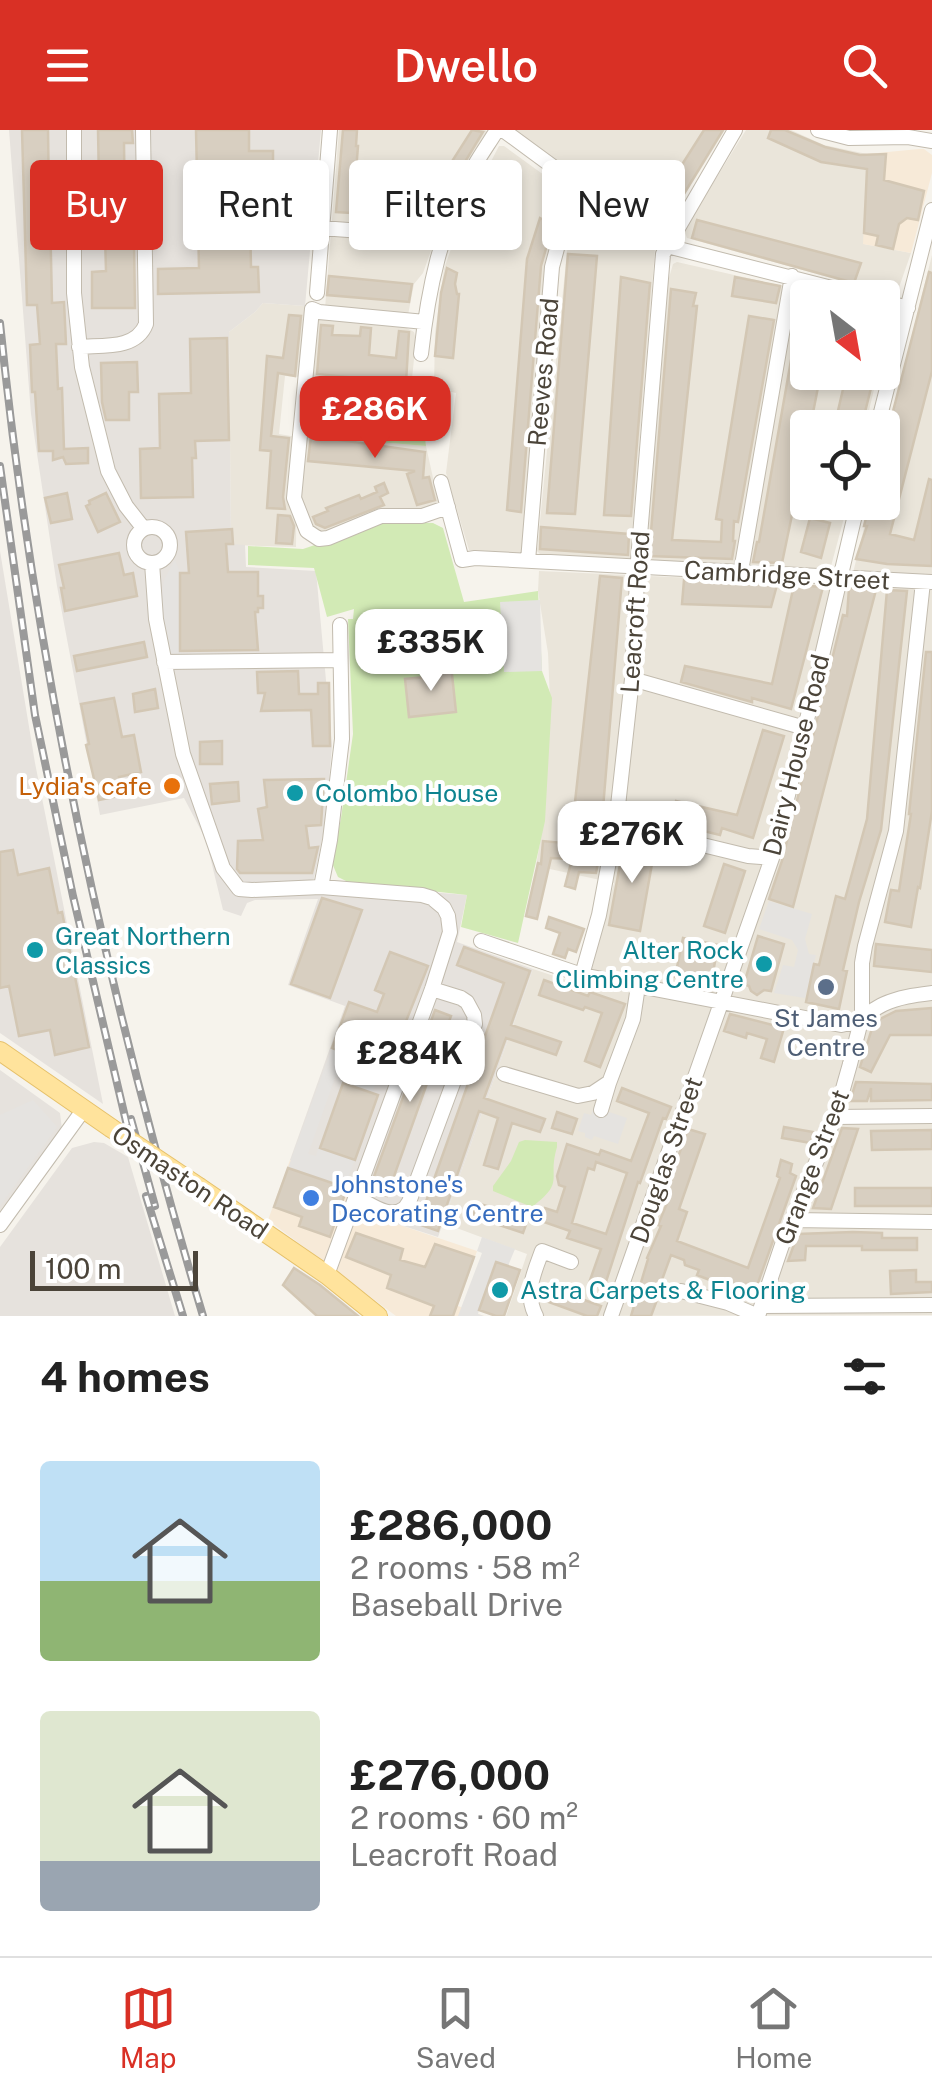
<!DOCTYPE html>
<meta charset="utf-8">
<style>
:root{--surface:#fff;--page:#f6f6f6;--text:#222;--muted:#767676;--line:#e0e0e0;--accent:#d93025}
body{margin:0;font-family:"Public Sans",sans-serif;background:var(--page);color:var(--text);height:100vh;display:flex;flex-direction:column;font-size:38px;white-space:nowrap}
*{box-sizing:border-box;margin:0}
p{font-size:32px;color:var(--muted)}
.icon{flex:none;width:55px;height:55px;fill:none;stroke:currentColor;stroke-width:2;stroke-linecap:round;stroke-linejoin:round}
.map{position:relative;height:1186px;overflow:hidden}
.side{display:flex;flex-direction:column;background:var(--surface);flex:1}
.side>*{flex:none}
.top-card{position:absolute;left:30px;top:30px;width:872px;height:90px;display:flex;gap:20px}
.needle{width:65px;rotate:149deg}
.fabs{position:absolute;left:790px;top:150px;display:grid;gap:20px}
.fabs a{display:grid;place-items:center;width:110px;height:110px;border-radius:10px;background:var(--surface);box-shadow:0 5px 15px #0003;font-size:50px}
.scale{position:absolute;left:30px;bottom:25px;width:168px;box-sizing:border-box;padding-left:10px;border:5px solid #4b4439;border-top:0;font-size:28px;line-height:35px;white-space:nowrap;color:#4b4439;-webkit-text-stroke:8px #fff;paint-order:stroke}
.price{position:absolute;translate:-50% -85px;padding:0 22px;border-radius:20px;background:#fff;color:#222;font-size:32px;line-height:65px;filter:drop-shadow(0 2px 5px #0008)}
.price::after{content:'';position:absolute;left:50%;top:60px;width:30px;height:22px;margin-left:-15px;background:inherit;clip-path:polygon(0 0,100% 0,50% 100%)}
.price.active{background:var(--accent);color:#fff}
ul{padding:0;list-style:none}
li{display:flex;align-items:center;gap:30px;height:250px;padding:0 40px}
li span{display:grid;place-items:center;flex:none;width:280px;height:200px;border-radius:10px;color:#555}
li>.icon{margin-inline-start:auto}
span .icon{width:120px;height:120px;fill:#fffc;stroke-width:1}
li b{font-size:42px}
h2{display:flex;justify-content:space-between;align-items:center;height:120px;padding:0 40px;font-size:42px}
.tag{padding:0 35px;border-radius:10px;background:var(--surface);box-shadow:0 5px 15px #0003;font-size:35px;line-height:90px}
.tag.active{background:var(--accent);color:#fff}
header{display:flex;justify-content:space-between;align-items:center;height:130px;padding:0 40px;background:var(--accent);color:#fff;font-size:45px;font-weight:600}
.tabs{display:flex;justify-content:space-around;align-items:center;height:140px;border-top:2px solid var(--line);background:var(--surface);font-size:28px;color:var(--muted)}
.tabs a{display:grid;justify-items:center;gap:5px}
.tabs .active{color:var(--accent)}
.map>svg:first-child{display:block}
</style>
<header><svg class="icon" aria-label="menu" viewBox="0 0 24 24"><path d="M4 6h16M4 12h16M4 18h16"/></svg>Dwello<svg class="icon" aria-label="search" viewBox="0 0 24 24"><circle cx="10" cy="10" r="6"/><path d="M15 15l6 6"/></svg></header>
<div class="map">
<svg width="932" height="1186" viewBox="0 0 932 1186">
<rect width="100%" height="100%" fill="#f6f3ec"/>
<!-- residential -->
<path fill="#eae5da" d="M339,0H485L488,2V6L450,68L423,143L414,154L408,185L325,179Z
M511,0H725L662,102L597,60Z
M746,0H791L824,15L867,24L864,114L911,123L896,166L687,108L684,100Z
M499,16H504L573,66L558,95L547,131L522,423L469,420L446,343L456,263L434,258L435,203L444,139L462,87Z
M591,76L655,119L630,429L540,424L537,421L567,121L585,78Z
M932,125V444L853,443L870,373L882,372L883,321Z
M677,132L787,157L738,436L647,431L644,427L666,158L673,134Z
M793,158L831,167L808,168V242L878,243L865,297L808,298V372L848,373L830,440L745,436Z
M263,173L305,176L301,247L285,246L279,304L297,307L296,417L231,415L229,202L255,182Z
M316,188L405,197L414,202L416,210L411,258L311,248Z
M307,306L426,316L439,375L426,381H375L320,405L312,403L300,374V354Z
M539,441L932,459V1185L506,1186L527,1124L443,1093L533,839L587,857L614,753L536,736L544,688L550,570L548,523L538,461Z"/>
<!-- commercial -->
<path fill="#f7ead8" d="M919,19H924L932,25V43L911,123L863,114L867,24Z
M290,1030L355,1052L394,1093L477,1121L458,1176L484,1186H396L268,1090Z"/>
<!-- industrial -->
<path fill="#e6e2dd" d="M9,0H321L305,176L263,173L255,182L229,202L231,414L245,415L246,437L316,441L332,616L325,695L313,753L467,765L457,812L533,839L438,1107L394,1093L350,1069L355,1051L290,1030L345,876L288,855L318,769L255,770L247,773L241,786L223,780L206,710L184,668L100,685L57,456L31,284Z
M0,421L35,633L103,974L0,903Z
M0,940L60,983L62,999L0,1081Z
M94,1012L104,1013L128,1027L175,1186H0V1117L72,1018Z"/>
<!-- green -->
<path fill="#d2eab5" d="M311,248L418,258L426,316L307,306Z
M383,392L433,393L443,398L464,472L538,461L542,541L552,568L545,691L518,813L461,797L467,765L348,752L338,747L332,733L341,688L353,604L348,489H353L354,479L327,487L314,438L248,435V416L303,419Z
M525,1010L557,1012V1017C547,1051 566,1051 532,1077L493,1061V1056L511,1031L519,1012Z"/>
<!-- parking -->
<path fill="#e5e3e0" d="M175,430L180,443L181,524L170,523L160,479L164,450Z
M540,470L542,541L504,542L500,472Z
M769,771L812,784L805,809L809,824L816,825L805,868L774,863L783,835L794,837L798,820L792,810L759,799Z
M332,918L341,922L336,937L343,939L348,924L387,939L382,952L377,951L372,963L343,953L344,947L336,945L308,1024L316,1026L318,1018L355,1030L344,1057L288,1038Z
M33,970L57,997L0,1076V985Z
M594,977L627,988L618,1014L594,1006L592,1010L585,1007V1003L578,1001L584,983L591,985Z
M482,1107L515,1119L508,1136L495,1132L479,1180L478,1184L484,1186H458L482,1123L477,1121Z"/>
<!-- building -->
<path fill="#d8cfc1" stroke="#d3c7b4" stroke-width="2.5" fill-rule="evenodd" d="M22,0H48L49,67H61L62,82L50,83L52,173L64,172L66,214H56L58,259L62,258L64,319L88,318V333L66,334L63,327L53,330V321H39L35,262H32L30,215L40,214L37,175H27Z
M98,0H132L133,13H124L125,90H127V104H131V113H134L135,178H92V142L106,141L105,106H100Z
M196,0H249V21H273V42H249L251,137H258L259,162L158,164V139L199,138Z
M343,0H357L356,16H358L356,41H354L351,83L336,82Z
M472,0L483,2L459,42L449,36Z
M704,0H723L663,98L648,88Z
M771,0H785L825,17L860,25L886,24L884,50L924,61L918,90L907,88L899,94L893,119L876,115L878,106L864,103L867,39L821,32L768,8Z
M540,88L555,96L549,108L541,136L521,382L507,380L527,129Z
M697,90L861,133L854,153L829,146L692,108Z
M568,124L597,126L575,384L547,383Z
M447,138L457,143L455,154L457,164H459L453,228L435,226L441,163Z
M929,142L932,143V241L890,404L914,410L929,349L932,350V436L887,434L856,429L867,396H864L870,372H882V324Z
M329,146L412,154L409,172L327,165Z
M621,147L650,153L631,386L604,385Z
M735,147L780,156L776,173L732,166Z
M671,159L696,163L693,176H697L672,410L721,412L722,390L716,389L749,186L774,190L738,392L734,391L733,411H735L732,429L649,426Z
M289,185L301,186L295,246L278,243L271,306L289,308L283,367L285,379L267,378L271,321L260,320L267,226L283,228Z
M799,185L808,188V242H821L810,298H808V308L782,433L753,432L757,412H759Z
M321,195L333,196L332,205L360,206L361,197L371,198L369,225L396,228L399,201L409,202L406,253L317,244Z
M227,208L229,310L195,311L196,328H192L193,367L141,368L140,319L160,318L159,264L191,263L190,209Z
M137,232L138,262H129V290H106L102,272L101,233Z
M847,242H875L861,298H834Z
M311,306L425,322L423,348L429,347L435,370L417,375L407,344L415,341L308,331Z
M384,353L388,363L380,367L384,375L325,398L316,394L313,387L328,381L326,378L359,365L361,369L377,362L375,357Z
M67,363L72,389L51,393L45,368Z
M106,363L120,392L98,402L86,376L90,374L89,371Z
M278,385L290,386L294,396L292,414L276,413Z
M810,388L830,393L821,428L801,422Z
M541,397L629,404L628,425L540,419Z
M232,399L233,414H226L228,442H258V466H263V478H258V482H255L258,520L180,521V443H189L186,402Z
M119,423L124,445L133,443L137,466L65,481L61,458H64L59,435Z
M600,446L622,448L599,727L596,743L579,742L575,759L565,756L572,729L551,728L537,789L526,786L538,733L541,734L543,711L584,715L586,691L573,690Z
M684,450L719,452L777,455L771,477L682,474Z
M794,455L823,457L791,579L752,568V572L681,552L685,536L772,554Z
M849,458L876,460L793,777L769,769L782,731L843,485L847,486Z
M887,460L907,461L881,700L859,772L843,840L847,841L839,879L806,872L814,834L819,835L836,766L845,769L867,689Z
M144,512L147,527L77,541L74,526Z
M926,522H932V681L920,758L918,757L911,797L885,792L891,760L899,761L911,684H909Z
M451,535L456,582L409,587L405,549L437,546L436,537Z
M298,541L299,564H318V553H329L330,616H313L311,580L261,581L265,563H258L257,542Z
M155,559L158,578L135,582L133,564Z
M114,568L122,607L134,605L141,642L119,647L123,665L99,670L86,615L89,614L81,574Z
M763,600L784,606L753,708L722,698L720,705L671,693L676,671L737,685Z
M222,611V634H200V612Z
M324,649L321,695L306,696L309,718L318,717L312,743H240L237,739L238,711L263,710L258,679L267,677L264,650Z
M238,652L239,671L212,674L210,654Z
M624,712L655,717L640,801L609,795Z
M13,720L18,745L49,738L58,783L62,782L89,917L55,925L50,900L19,906L9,856L0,858V722Z
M724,734L745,741L725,803L704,796Z
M322,768L362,780L330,868L291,854Z
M549,787L584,799L576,822L568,819L565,828L553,824L560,803L546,798Z
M758,806L784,814L771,861L764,860L757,865L751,861L749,856L744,854Z
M683,808L718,815L711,854L675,847Z
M876,814L932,820V842L874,836Z
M464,817L530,841L511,895L561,912L556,925L506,908L484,968L545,989L540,1002L512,993L498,1039L484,1035L498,988L479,981L438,1101L418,1094L504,853L457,835Z
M390,822L428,836L387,939L332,918L349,872L377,882L384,864L375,860Z
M544,850L588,866L590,862L625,874L600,937L585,931L602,883L585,877L583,880L539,865Z
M932,878V905H890L871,942L860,937L874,892L896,881Z
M435,880L451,886L387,1066L369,1060Z
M730,884L784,898L774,932L761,928L767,909L747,903L746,908L724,901Z
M856,952L932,954V970L871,971V958L867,971H850Z
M343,953L378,965L355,1030L320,1018Z
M622,958L671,977L666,989L663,988L640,1053L638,1052L604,1158L589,1153L601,1119L567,1108L570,1101L541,1091L545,1078L557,1082L565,1057L559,1055L557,1046L567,1014L599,1025L601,1020L631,1031L649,983L617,971ZM596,1032L627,1043L606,1104L572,1093L588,1038L594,1040Z
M557,982L577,989L572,1004L552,998Z
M784,997L813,1002L811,1013L782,1008Z
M842,998L858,999L831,1079L813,1078Z
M688,999L705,1004L679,1079L687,1082L677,1111L748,1138L780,1048L777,1046L781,1030L792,1034L790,1043L796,1046L753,1167L697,1145L699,1140L685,1135L684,1130L671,1125L659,1158L661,1159L651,1186H631L648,1129L647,1128L661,1096L658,1095L668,1071L663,1069Z
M932,1000V1019L872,1020L871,1001Z
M288,1038L347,1058L330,1107L299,1096L302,1087L274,1077Z
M855,1058H932V1076H855Z
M477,1073L528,1089L523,1103L473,1086Z
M853,1102L882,1103V1108H917V1120H862V1116H806L805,1130L788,1131L798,1104Z
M356,1103L403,1119L400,1130L425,1137L435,1114L474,1127L453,1186H430L434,1176L387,1158L391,1145L346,1127Z
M496,1132L520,1140L504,1186H496L479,1180Z
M294,1138L320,1155L358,1186H317L283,1155Z
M916,1140V1152H932V1162L891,1164L890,1141Z
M551,1158L601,1176L597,1186H587L546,1171Z"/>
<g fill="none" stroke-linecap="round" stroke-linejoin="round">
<!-- minor casing -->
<g stroke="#c2bbae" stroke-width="16">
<path id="minor" d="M74,0V163L82,237L108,341L126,376L144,399
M503,0L586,61L667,116L871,168
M818,0L849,8L908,7L932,11
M322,98L361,101
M317,163L330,0
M882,171L908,178
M425,192L319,182L312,179L294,368L307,401L319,409L328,408L381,386H422L448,377
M79,217C102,215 136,220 146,194L143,0
M421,224C428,160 441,97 472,40C479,27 489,13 497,0
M877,298L932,80
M441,352L462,430L475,428L931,452
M134 415a18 18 0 1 1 36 0a18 18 0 1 1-36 0Z
M528,431L552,137L559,111L586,61
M152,433L156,489L183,624L223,738L239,759L252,760L321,757L422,765L432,768L444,778L448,786L450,802L432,859L327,1145
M741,441L792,146
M164,532L339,530
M632,549L805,598
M616,694L748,726L772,728
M321,757L330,710L342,609L340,495
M481,811L582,845L841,895C858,893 869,881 884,874C899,867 916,865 932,863
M582,845L599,785L616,694L632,549L638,430L663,124L735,0
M504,944L578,966L593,963L608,953
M601,980L609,953L633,889L638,856
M835,987L932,986
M356,1067C372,1075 390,1090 405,1078L409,1072L475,894L474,885L467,872L461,868L432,859
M793,1090L932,1092
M0,1095L84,979
M681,1161L728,1173L758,1186
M762,1176L932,1175
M536,1186C524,1163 534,1143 542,1121L571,1132
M611,1186L772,728L805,598L858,372
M758,1186L784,1109L835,987L850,934L862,887V833L865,816L896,701L923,452"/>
</g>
<!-- major casing -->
<g stroke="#e6c16a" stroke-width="20">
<path id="major" d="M0,921L111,998
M199,1057L327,1145L378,1186"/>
</g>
<!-- minor -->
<use href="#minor" stroke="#fff" stroke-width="14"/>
<!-- major -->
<use href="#major" stroke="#ffe39c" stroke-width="18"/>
<!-- rail casing -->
<g stroke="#9a9a9a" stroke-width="8">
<path id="rail" d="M0,193C34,530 106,861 203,1186
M0,336L35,585L73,766L129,1004
M131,989L155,1076
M146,1066L183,1186"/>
</g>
<!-- rail -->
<use href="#rail" stroke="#fff" stroke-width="4" stroke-dasharray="11" stroke-linecap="butt"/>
<!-- major-bridge casing -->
<g stroke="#e6c16a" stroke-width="20" stroke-linecap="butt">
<path id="major-bridge" d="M111,998L199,1057"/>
</g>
<!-- major-bridge -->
<use href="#major-bridge" stroke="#ffe39c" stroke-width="18"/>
</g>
<!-- markers -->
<circle fill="#e8710a" stroke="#fff" stroke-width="4" cx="172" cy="656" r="10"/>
<g fill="#0f9aa8" stroke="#fff" stroke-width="4">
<circle cx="295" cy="663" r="10"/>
<circle cx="35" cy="820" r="10"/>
<circle cx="764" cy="834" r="10"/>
<circle cx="500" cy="1160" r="10"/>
</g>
<circle fill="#5c6f8a" stroke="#fff" stroke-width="4" cx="826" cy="857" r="10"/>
<circle fill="#3f7fe0" stroke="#fff" stroke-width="4" cx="311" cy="1068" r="10"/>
<g text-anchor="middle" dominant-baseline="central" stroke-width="8" stroke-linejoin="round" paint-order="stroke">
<!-- street labels -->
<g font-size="25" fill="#4b4439" stroke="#fff">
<text transform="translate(543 242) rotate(-85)">Reeves Road</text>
<text transform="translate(787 445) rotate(3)">Cambridge Street</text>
<text transform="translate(635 482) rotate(-86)">Leacroft Road</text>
<text transform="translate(796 625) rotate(-76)">Dairy House Road</text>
<text transform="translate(666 1030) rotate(-71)">Douglas Street</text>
<text transform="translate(812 1037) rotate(-69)">Grange Street</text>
<text transform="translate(190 1052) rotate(34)">Osmaston Road</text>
</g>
<!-- food labels -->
<g font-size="25" fill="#c56008" stroke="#fff" text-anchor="end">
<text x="152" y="656">Lydia's cafe</text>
</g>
<!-- culture labels -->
<g font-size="25" fill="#0d838f" stroke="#fff" text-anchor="start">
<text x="315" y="663">Colombo House</text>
<text x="55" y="806">Great Northern<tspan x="55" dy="29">Classics</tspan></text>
<text x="744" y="820" text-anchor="end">Alter Rock<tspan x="744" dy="29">Climbing Centre</tspan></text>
<text x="520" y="1160">Astra Carpets &amp; Flooring</text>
</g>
<!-- service labels -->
<g font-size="25" fill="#4e5e75" stroke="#fff">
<text x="826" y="888">St James<tspan x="826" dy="29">Centre</tspan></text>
</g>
<!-- shop labels -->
<g font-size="25" fill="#366cbe" stroke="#fff" text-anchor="start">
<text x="331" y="1054">Johnstone's<tspan x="331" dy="29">Decorating Centre</tspan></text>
</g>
</g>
</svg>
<div class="fabs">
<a><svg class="needle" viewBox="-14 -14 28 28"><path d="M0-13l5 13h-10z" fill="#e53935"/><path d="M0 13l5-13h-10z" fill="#767676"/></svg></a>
<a><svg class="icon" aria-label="locate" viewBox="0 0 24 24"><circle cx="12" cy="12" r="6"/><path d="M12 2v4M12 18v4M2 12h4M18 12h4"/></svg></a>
</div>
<div class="scale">100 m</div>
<b class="price active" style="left:375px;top:331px">£286K</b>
<b class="price" style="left:431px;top:564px">£335K</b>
<b class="price" style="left:632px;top:756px">£276K</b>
<b class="price" style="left:410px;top:975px">£284K</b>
<div class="top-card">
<a class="tag active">Buy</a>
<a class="tag">Rent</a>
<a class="tag">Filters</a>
<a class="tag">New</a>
</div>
</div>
<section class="side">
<h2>4 homes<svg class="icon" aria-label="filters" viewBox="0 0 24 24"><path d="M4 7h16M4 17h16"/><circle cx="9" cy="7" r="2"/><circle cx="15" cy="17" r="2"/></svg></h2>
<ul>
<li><span style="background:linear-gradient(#bfe0f5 60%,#8fb573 0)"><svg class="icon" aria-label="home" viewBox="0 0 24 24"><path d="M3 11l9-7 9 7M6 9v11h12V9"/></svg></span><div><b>£286,000</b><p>2 rooms · 58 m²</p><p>Baseball Drive</p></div></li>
<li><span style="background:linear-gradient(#dfe7d0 75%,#9aa5b1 0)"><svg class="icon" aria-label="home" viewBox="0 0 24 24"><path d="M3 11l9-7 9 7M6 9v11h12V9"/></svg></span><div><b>£276,000</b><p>2 rooms · 60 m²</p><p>Leacroft Road</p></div></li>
</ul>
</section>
<nav class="tabs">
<a class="active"><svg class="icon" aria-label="map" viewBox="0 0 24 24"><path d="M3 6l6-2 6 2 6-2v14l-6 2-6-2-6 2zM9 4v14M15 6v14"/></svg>Map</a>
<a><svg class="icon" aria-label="saved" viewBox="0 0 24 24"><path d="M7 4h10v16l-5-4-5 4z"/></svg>Saved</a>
<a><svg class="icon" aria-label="home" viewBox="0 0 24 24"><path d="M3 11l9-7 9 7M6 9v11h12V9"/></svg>Home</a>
</nav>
